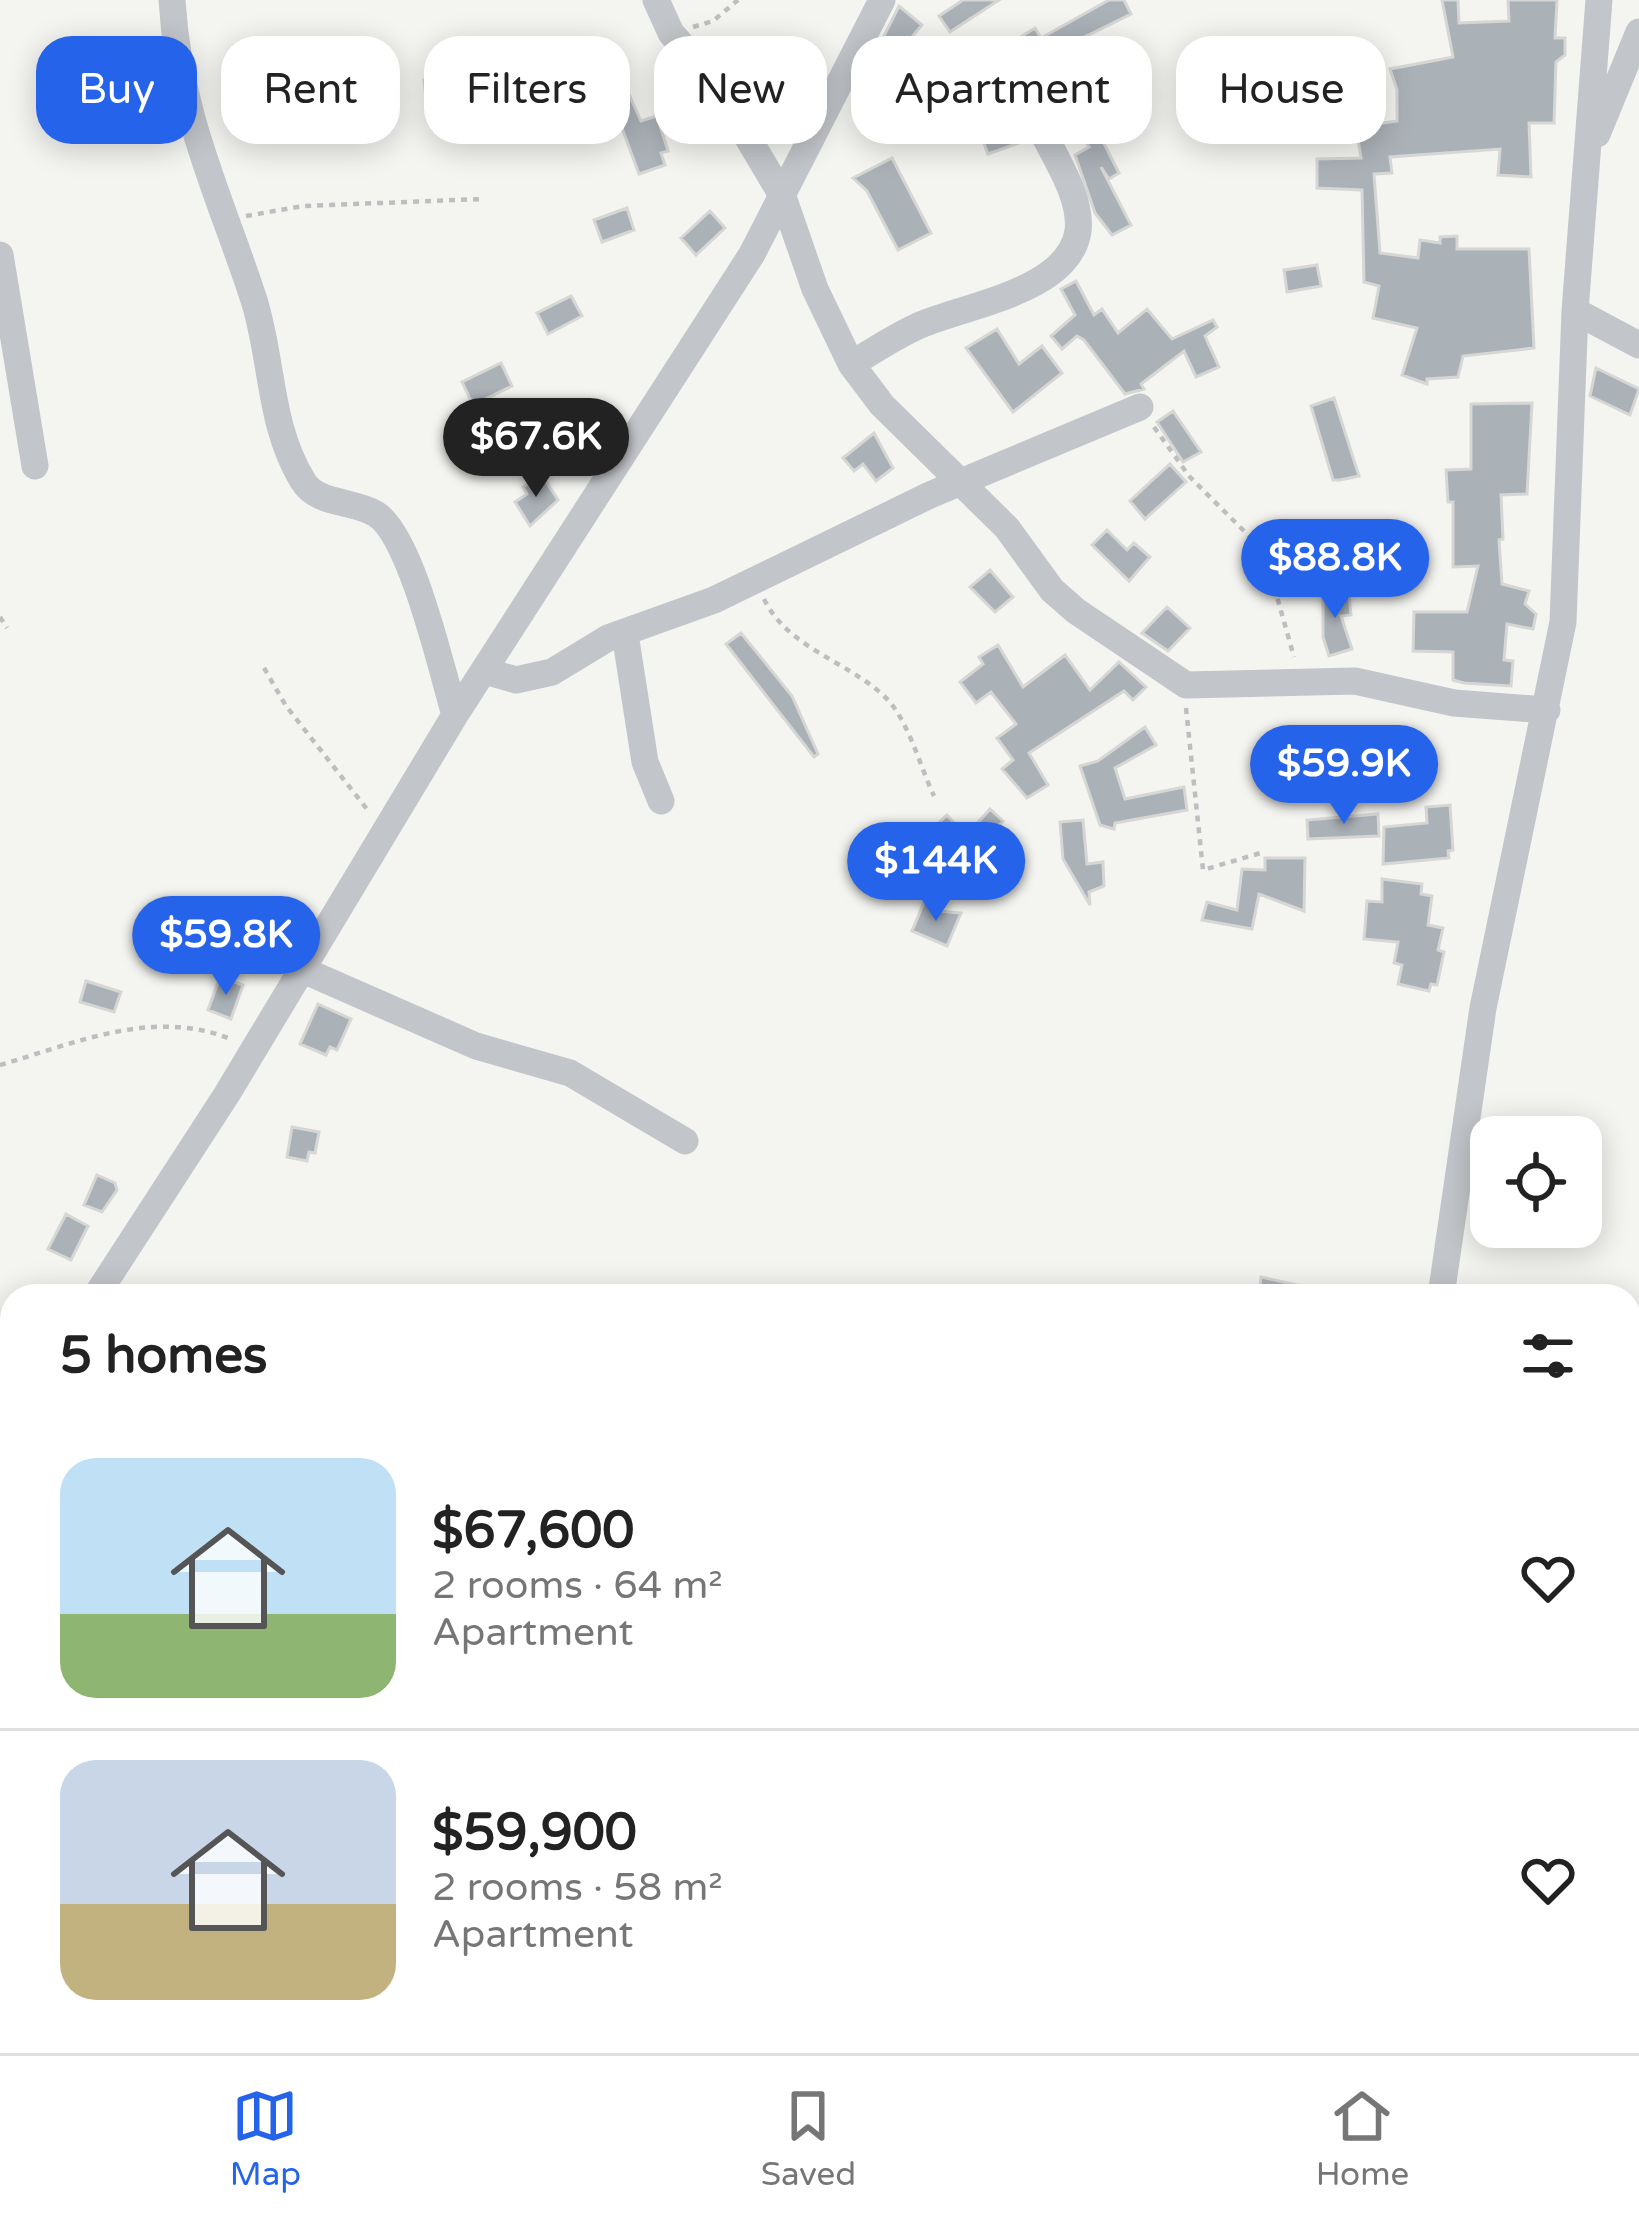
<!DOCTYPE html>
<meta charset="utf-8">
<style>
:root{--surface:#fff;--page:#f6f6f6;--text:#222;--muted:#767676;--line:#e0e0e0;--accent:#2563eb}
body{margin:0;font-family:"Varela Round",sans-serif;background:var(--page);color:var(--text);height:100vh;display:flex;flex-direction:column;font-size:45px;white-space:nowrap}
*{box-sizing:border-box;margin:0}
p{font-size:39px;color:var(--muted)}
.icon{flex:none;width:66px;height:66px;fill:none;stroke:currentColor;stroke-width:2;stroke-linecap:round;stroke-linejoin:round}
.map{position:relative;flex:1;overflow:hidden}
.drawer{position:absolute;left:0px;top:1284px;width:1641px;height:771px;display:flex;flex-direction:column;background:var(--surface);border-radius:36px 36px 0 0;box-shadow:0 6px 30px #0003}
.drawer>*{flex:none}
.guide{position:absolute;left:36px;top:36px;width:1569px;height:108px;display:flex;gap:24px}
.tools{position:absolute;left:1470px;top:1116px;display:grid;gap:24px}
.tools a{display:grid;place-items:center;width:132px;height:132px;border-radius:24px;background:var(--surface);box-shadow:0 6px 30px #0003;font-size:60px}
.price{position:absolute;translate:-50% -102px;padding:0 27px;border-radius:42px;background:var(--accent);color:#fff;font-size:39px;line-height:78px;filter:drop-shadow(0 3px 6px #0008)}
.price::after{content:'';position:absolute;left:50%;top:72px;width:36px;height:27px;margin-left:-18px;background:inherit;clip-path:polygon(0 0,100% 0,50% 100%)}
.price.current{background:#222;color:#fff}
ul{padding:0;list-style:none}
li{display:flex;align-items:center;gap:36px;height:300px;padding:0 60px}
li+li{border-top:3px solid var(--line)}
li span{display:grid;place-items:center;flex:none;width:336px;height:240px;border-radius:36px;color:#555}
li>.icon{margin-inline-start:auto}
span .icon{width:144px;height:144px;fill:#fffc;stroke-width:1}
li b{font-size:51px}
h2{display:flex;justify-content:space-between;align-items:center;height:144px;padding:0 60px;font-size:51px}
.chip{padding:0 42px;border-radius:36px;background:var(--surface);box-shadow:0 6px 30px #0003;font-size:42px;line-height:108px}
.chip.current{background:var(--accent);color:#fff}
.tabs{display:flex;justify-content:space-around;align-items:center;height:168px;border-top:3px solid var(--line);background:var(--surface);font-size:33px;color:var(--muted)}
.tabs a{display:grid;justify-items:center;gap:6px}
.tabs .current{color:var(--accent)}
.map>svg:first-child{display:block}
</style>
<div class="map">
<svg width="1639" height="2053" viewBox="0 0 1639 2053">
<rect width="100%" height="100%" fill="#f4f5f1"/>
<!-- building -->
<path fill="#aab1b7" stroke="#d6d6d4" stroke-width="3" d="M963,0H999L950,32L939,16Z
M1109,0H1124L1131,14L1052,53L1062,73L1017,97L1009,81L1032,69L1014,41L1035,28L1041,38Z
M1442,0H1458L1459,23L1509,21L1508,0H1557L1555,38H1565V55L1556,62L1554,123H1529L1531,177L1498,175L1500,149L1390,157L1392,173L1374,174L1380,253L1418,258L1420,240L1440,243V237L1457,236V249H1529L1534,348L1463,356L1458,377L1427,379V384L1402,375L1417,328L1373,318L1379,286L1364,282L1362,190L1317,188V159L1361,158L1356,127L1397,121V90L1390,69L1453,57Z
M899,6L922,25L912,37L946,95L953,90L966,110L940,127L898,68L869,99L857,88L891,50L881,42Z
M765,71L787,99L769,114L746,85Z
M458,75L461,102L427,106L424,80Z
M621,77L641,121L657,116L668,151L661,153L665,165L639,174L605,82Z
M1090,104L1099,118L1093,122L1119,173L1109,179L1101,167L1131,225L1112,235L1095,213L1075,155L1089,147L1069,118Z
M1020,118L1027,140L988,154L980,133Z
M892,158L931,233L898,250L867,191L853,178Z
M627,208L634,230L602,242L594,220Z
M710,211L725,228L696,255L681,238Z
M1317,265L1321,286L1287,292L1284,270Z
M1076,281L1094,315L1102,309L1118,333L1147,309L1172,339L1213,320L1217,327L1205,336L1219,367L1196,377L1184,351L1141,384L1144,389L1125,394L1084,340L1077,336L1062,349L1051,336L1075,315L1061,289Z
M571,296L582,316L548,334L537,313Z
M997,329L1019,364L1042,346L1062,373L1013,412L966,348Z
M501,363L512,386L473,405L462,382Z
M1596,368L1639,389L1630,415L1590,396Z
M1334,398L1359,476L1340,480H1333L1311,406Z
M1532,403L1527,494L1501,495L1503,539L1499,540L1502,584L1529,591L1525,604L1536,614L1533,629L1507,624L1504,660L1513,661L1511,686L1464,683L1453,680V652L1413,651L1414,612H1467L1478,566L1453,567V502H1448L1446,470L1471,469V404Z
M1173,411L1201,452L1183,462L1157,422Z
M557,424L569,449L539,465L527,439Z
M874,433L893,468L876,481L863,464L854,471L843,458Z
M1170,464L1186,482L1145,519L1130,501Z
M542,475L558,500L530,526L515,502L527,494L523,487Z
M1107,530L1127,550L1134,543L1150,557L1129,581L1092,545Z
M990,570L1013,597L995,612L970,587Z
M1329,581L1334,597L1349,595L1351,615L1341,616L1352,649L1329,656L1323,637V582Z
M1167,607L1190,628L1168,651L1142,633Z
M741,633L792,696L818,754L814,757L726,644Z
M998,645L1023,687L1065,655L1090,690L1119,662L1146,687L1133,700L1124,691L1029,753L1048,785L1027,798L1002,769L1013,760L997,738L1016,724L991,692L976,703L960,682L983,664L979,657Z
M1145,727L1156,745L1115,768L1125,799L1184,787L1187,810L1115,823L1114,829L1100,825L1080,766L1098,761Z
M1450,805L1453,850L1448,851L1449,858L1383,864L1384,827L1427,823L1426,807Z
M990,809L1003,821L960,870L926,835L947,815L966,836Z
M1378,814L1379,836L1308,839L1307,820Z
M1083,820L1087,864L1103,862L1104,886L1089,892L1090,905L1063,859L1060,822Z
M1265,858H1305L1304,911L1259,894L1252,929L1202,920L1207,902L1237,910L1242,869L1265,870Z
M1382,879L1422,884L1421,894L1432,896L1428,925L1443,928L1438,950L1444,952L1437,985L1431,984L1429,991L1398,984L1402,965L1394,963L1398,942L1364,939L1367,901L1382,902Z
M925,900L939,911L961,913L947,946L912,931Z
M220,977L243,985L231,1019L208,1010Z
M86,981L121,992L114,1012L80,1002Z
M318,1004L351,1019L337,1050L330,1047L326,1055L300,1044Z
M292,1127L319,1132L315,1153L309,1152L307,1161L287,1157Z
M97,1175L115,1183L117,1190L102,1212L84,1205Z
M66,1214L88,1226L71,1260L48,1249Z
M1261,1277L1323,1291L1322,1296H1259Z"/>
<g fill="none" stroke-linecap="round" stroke-linejoin="round">
<!-- path -->
<path stroke="#bcbec0" stroke-width="4.5" stroke-dasharray="6 6" stroke-linecap="butt" d="M693,27L713,21L738,0
M246,216L303,206L483,199
M1154,427L1189,476L1264,551L1294,657
M764,599C788,648 845,660 884,696C908,718 920,767 934,796
M0,617L7,628
M264,668L286,706L370,813
M1186,708L1203,870L1264,852
M0,1065C76,1043 155,1007 233,1040
M0,1567L12,1574
M851,2043L866,2053
M337,2053L344,2043
M466,2053V2043
M803,2053L808,2043"/>
<!-- minor -->
<path stroke="#c2c5c9" stroke-width="27" d="M172,0C179,115 218,191 253,297C273,357 268,425 303,481C317,505 353,500 376,514C412,537 442,672 455,715
M656,0L671,33L716,84L783,197L815,289L851,364L882,405L1007,528L1052,590L1076,611L1186,685L1355,681L1454,703L1547,710
M1597,134L1639,32
M0,255L35,466
M1575,311L1639,345
M851,364C872,352 894,337 916,327C960,306 1069,293 1078,231C1082,200 1058,162 1044,135
M625,634L645,762L661,801
M485,671L516,680L552,672L608,638L714,600L930,495L1140,407
M303,970L476,1046L570,1073L685,1141
M96,1296L227,1094L455,715L752,254L882,0
M1441,1296L1483,1008L1563,622L1575,311L1599,0
M1629,1388H1639
M0,1467L12,1445
M1629,1876L1639,1877
M1629,1976L1639,1956
M198,2053L261,2043
M1067,2053L1071,2043
M1307,2053L1310,2043
M1592,2053L1597,2043"/>
</g>
</svg>
<div class="tools">
<a><svg class="icon" aria-label="locate" viewBox="0 0 24 24"><circle cx="12" cy="12" r="6"/><path d="M12 2v4M12 18v4M2 12h4M18 12h4"/></svg></a>
</div>
<b class="price current" style="left:536px;top:500px">$67.6K</b>
<b class="price" style="left:1335px;top:621px">$88.8K</b>
<b class="price" style="left:1344px;top:827px">$59.9K</b>
<b class="price" style="left:936px;top:924px">$144K</b>
<b class="price" style="left:226px;top:998px">$59.8K</b>
<div class="guide">
<a class="chip current">Buy</a>
<a class="chip">Rent</a>
<a class="chip">Filters</a>
<a class="chip">New</a>
<a class="chip">Apartment</a>
<a class="chip">House</a>
</div>
<section class="drawer">
<h2>5 homes<svg class="icon" aria-label="filters" viewBox="0 0 24 24"><path d="M4 7h16M4 17h16"/><circle cx="9" cy="7" r="2"/><circle cx="15" cy="17" r="2"/></svg></h2>
<ul>
<li><span style="background:linear-gradient(#bfe0f5 65%,#8fb573 0)"><svg class="icon" aria-label="home" viewBox="0 0 24 24"><path d="M3 11l9-7 9 7M6 9v11h12V9"/></svg></span><div><b>$67,600</b><p>2 rooms · 64 m²</p><p>Apartment</p></div><svg class="icon" aria-label="heart" viewBox="0 0 24 24"><path d="M12 20l-8-8c-3-5 5-10 8-4 3-6 11-1 8 4z"/></svg></li>
<li><span style="background:linear-gradient(#c9d6e8 60%,#c2b280 0)"><svg class="icon" aria-label="home" viewBox="0 0 24 24"><path d="M3 11l9-7 9 7M6 9v11h12V9"/></svg></span><div><b>$59,900</b><p>2 rooms · 58 m²</p><p>Apartment</p></div><svg class="icon" aria-label="heart" viewBox="0 0 24 24"><path d="M12 20l-8-8c-3-5 5-10 8-4 3-6 11-1 8 4z"/></svg></li>
</ul>
</section>
</div>
<nav class="tabs">
<a class="current"><svg class="icon" aria-label="map" viewBox="0 0 24 24"><path d="M3 6l6-2 6 2 6-2v14l-6 2-6-2-6 2zM9 4v14M15 6v14"/></svg>Map</a>
<a><svg class="icon" aria-label="saved" viewBox="0 0 24 24"><path d="M7 4h10v16l-5-4-5 4z"/></svg>Saved</a>
<a><svg class="icon" aria-label="home" viewBox="0 0 24 24"><path d="M3 11l9-7 9 7M6 9v11h12V9"/></svg>Home</a>
</nav>
